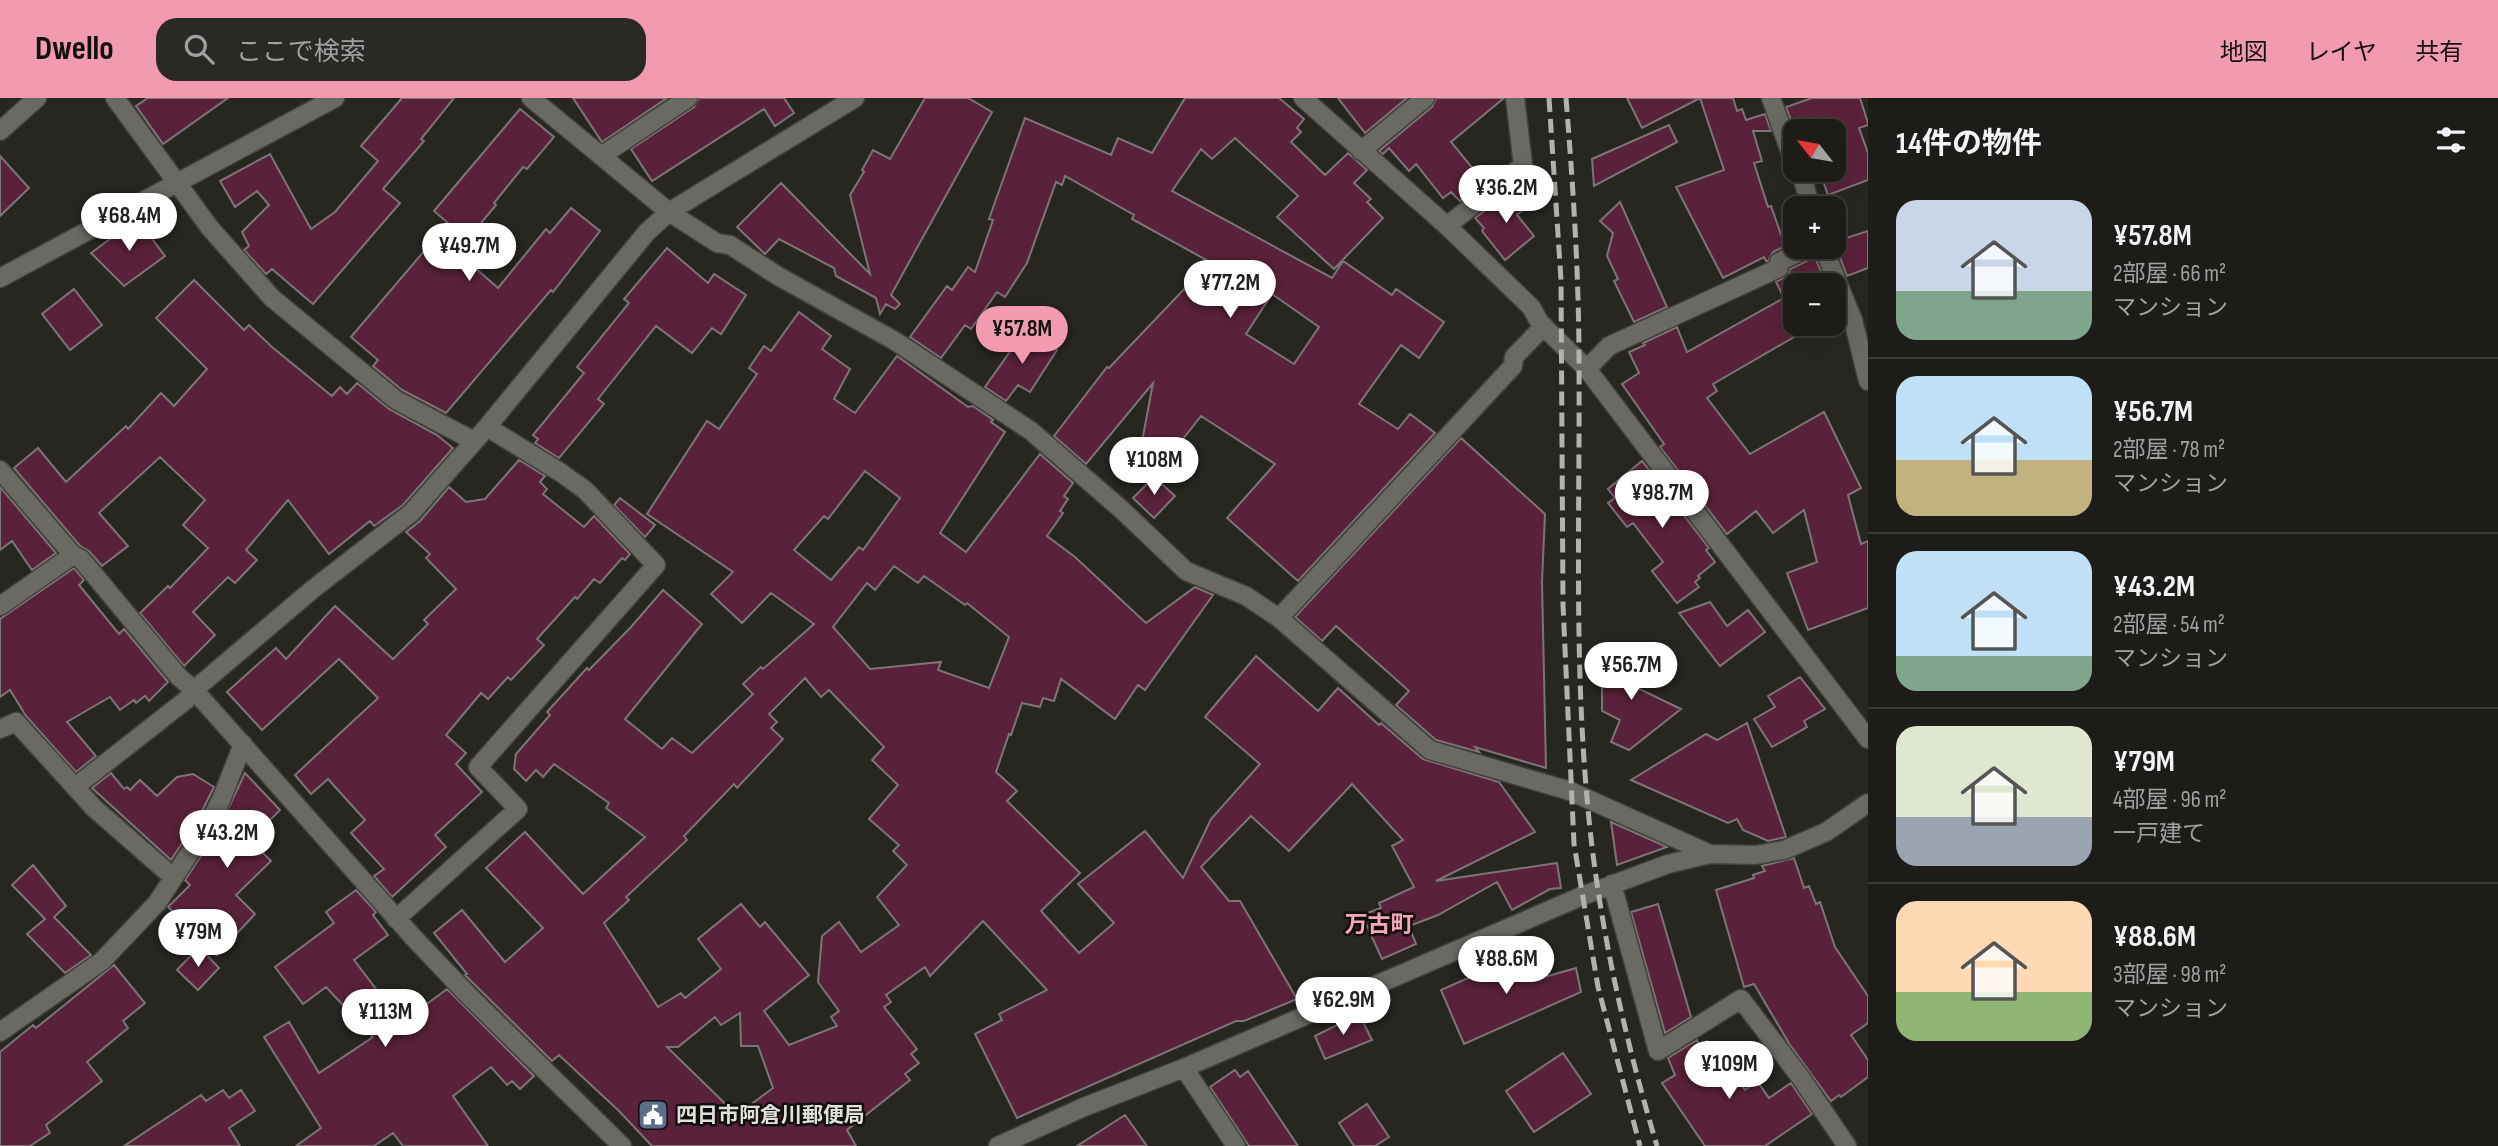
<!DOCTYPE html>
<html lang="ja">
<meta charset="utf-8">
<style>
:root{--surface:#1e1c19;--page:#2b2926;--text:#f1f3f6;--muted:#a1a1a2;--line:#3c3a38;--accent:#f29aaf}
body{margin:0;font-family:"Sofia Sans Condensed","Noto Sans JP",sans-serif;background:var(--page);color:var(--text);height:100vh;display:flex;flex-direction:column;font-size:26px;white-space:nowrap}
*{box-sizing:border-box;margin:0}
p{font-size:23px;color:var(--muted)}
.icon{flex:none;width:38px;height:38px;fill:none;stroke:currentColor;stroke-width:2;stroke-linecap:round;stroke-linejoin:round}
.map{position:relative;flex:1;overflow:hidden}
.drawer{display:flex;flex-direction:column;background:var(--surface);width:630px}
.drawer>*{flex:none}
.needle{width:46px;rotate:301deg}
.buttons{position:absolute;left:1783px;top:21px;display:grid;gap:14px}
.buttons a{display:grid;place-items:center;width:63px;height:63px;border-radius:14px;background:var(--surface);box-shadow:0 7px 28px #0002,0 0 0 2px var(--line);font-size:35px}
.price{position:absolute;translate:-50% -60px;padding:0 16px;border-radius:24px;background:#fff;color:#222;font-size:23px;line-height:46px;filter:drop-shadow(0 2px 4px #0008)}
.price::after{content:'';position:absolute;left:50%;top:42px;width:21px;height:16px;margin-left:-10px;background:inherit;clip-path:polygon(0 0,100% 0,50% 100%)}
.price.on{background:var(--accent);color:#111}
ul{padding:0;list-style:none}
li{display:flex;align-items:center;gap:21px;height:175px;padding:0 28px}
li+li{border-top:2px solid var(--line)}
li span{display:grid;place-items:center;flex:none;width:196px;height:140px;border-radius:21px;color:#555}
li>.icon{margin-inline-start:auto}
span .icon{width:84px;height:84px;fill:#fffc;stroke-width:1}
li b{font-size:30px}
h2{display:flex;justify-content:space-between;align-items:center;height:84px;padding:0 28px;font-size:30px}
header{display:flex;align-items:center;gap:42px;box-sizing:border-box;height:98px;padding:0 35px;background:var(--accent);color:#111}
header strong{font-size:33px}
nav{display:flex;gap:38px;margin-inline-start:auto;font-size:24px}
.search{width:490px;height:63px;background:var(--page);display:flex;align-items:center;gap:18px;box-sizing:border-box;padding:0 24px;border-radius:21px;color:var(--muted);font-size:26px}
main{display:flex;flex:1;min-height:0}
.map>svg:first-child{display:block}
</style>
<header>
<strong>Dwello</strong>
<div class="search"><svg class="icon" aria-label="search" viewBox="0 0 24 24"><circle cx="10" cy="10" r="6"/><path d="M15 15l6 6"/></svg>ここで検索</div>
<nav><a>地図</a><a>レイヤ</a><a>共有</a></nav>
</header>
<main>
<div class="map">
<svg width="1868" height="1048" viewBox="0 0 1868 1048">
<rect width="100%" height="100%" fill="#282621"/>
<!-- building -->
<path fill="#5a223a" stroke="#7c7577" stroke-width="2" fill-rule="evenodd" d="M148,0H228L163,46L136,8Z
M402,0H454L421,41L424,43L383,91L400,105L313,206L272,171L266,176L244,152L249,148L242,134L269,107L257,93L235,109L220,83L270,56L311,131L335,114L378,63L361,48Z
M573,0H667L602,44Z
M699,0H784L794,15L775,28L764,11L652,83L631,51L694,9Z
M925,0H968L992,14L891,197L900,206L895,211L886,206L880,216L876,200L836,178L834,170L779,141L765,156L737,129L781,85L870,176L850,97L864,74L862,72L873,52L890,61Z
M1185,0H1279L1304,21L1297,30L1301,34L1291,44L1325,77L1348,55L1367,72L1354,85L1371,101L1367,104L1383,120L1334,171L1277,119L1298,98L1235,40L1212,61L1201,51L1172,93L1332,180L1343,163L1392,197L1396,191L1444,224L1419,260L1401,247L1359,306L1398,331L1410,316L1435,335L1298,483L1227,420L1275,366L1201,318L1161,369L1138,365L1153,285L1086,366L1054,338L1107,269L1109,270L1210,164L1132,121L1134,117L1065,78L1062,87L1056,84L1027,165L1005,199L997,194L971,231L965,227L941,260L910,239L947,188L952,192L968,169L975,174L993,122L989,121L1025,20L1111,57L1118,40L1152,55ZM1272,196L1319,229L1294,266L1246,236Z
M1338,0H1407L1365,35Z
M1436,0H1504L1451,44L1484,84L1460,103L1451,94L1443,100L1416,66L1409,73L1389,50L1383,56L1379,53L1432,9Z
M1627,0H1733L1737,13L1742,11L1746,22L1765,16L1771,33H1753L1762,63L1754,65L1768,109L1771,108L1785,148L1773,154L1768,163H1766L1764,159L1723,180L1676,89L1724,72L1700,0L1642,30Z
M1812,0H1860L1868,25V27L1859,30L1868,55V82L1828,97L1819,72H1834V33H1795L1786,9Z
M520,11L554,39L527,71L523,69L494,105L496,107L457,154L498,190L546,131L550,135L571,110L600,133L553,194L551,192L446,315L402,292L373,268L378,262L351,239L448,125L434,113Z
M1669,27L1677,44L1594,88L1592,61Z
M0,58L29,90L0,118Z
M1513,92L1526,109L1517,117L1534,138L1505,162L1482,133L1484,130L1475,120Z
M1620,104L1667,209L1634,224L1614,183L1618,181L1607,158L1613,135L1600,123Z
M137,121L165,158L124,188L91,155Z
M1868,133V170L1847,178L1834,144Z
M667,150L708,185L714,176L746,197L721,236L712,230L692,255L656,228L598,301L604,306L559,360L535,345L538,341L533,337L584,275L577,269L629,205L624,201Z
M1815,159L1826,187H1796V226H1812L1799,231L1801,235L1713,286L1717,293L1707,300L1750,356L1824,314L1861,390L1848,397L1861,446L1868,443V510L1808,532L1787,475L1817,464L1804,412L1773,435L1756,413L1727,436L1660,349L1664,346L1622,286L1639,275L1629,254L1645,247L1643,245L1677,229L1687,254L1784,200L1776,184L1788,177L1790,171Z
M194,182L244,232L249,227L272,249L332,298L340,289L347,296L357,285L389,311L437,337L453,350L403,407L374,428L370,423L329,456L288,402L246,452L257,462L235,485L228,479L193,514L215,537L184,568L140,515L168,488L170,490L208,450L183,427L205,402L160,359L99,415L128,448L102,468L89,453L80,448L14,370L38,350L66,384L126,328L128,331L161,295L174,308L207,271L156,220Z
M74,191L102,227L70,252L42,216Z
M799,214L831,238L822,251L850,271L834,301L855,315L897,258L968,309L973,308L993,322L991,324L1005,334L940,435L966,454L1040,356L1073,385L1064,398L1068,401L1060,413L1063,415L1047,438L1075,459L1146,525L1195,489L1213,497L1145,592L1138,587L1115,621L1061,581L1054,603L1043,600L1040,609L1022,605L1011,637L1009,636L996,674L1017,693L1007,703L1080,775L1041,813L1079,855L1114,825L1078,786L1145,733L1183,780L1211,721L1260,666L1205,619L1256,558L1318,613L1338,590L1379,627L1381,625L1423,661L1499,684L1535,734L1436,783L1557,765L1561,790L1550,791L1512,812L1497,784L1438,817L1409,828L1416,846L1382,861L1362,817L1381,810L1379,805L1414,789L1392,748L1403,742L1352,686L1289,753L1251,718L1201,769L1229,803H1240L1297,901L1244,923H1236L1017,1020L975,936L1002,922L999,916L1047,892L983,823L930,878L925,869L886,897L891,904L884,909L917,951L911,956L919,965L905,976L910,982L847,1032L856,1048H652L619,1013L559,957L552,963L465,877L467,876L434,835L462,812L505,864L543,830L486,770L525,734L583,796L645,739L606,710L609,705L554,666L543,679L536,672L526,683L514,671L516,656L550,617L547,614L587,570L589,572L631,529L663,492L702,526L625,621L662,651L672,640L692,655L753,596L743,586L761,569L763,571L814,526L771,495L742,525L711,496L733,474L647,416L707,323L719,331L757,276L749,270L764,248L771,253ZM865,373L900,400L863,452L859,449L831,482L794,452L824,418L828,421ZM894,468L918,485L924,478L965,507L967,505L1009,539L989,590L938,572L941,564L870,571L833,529L867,485L875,492ZM805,580L821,599L829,592L884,649L872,662L898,687L869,721L899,747L893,753L907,767L877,799L899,827L861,854L839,824L822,838L818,884L839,913L831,919L837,928L789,947L764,913L809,877L765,824L760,829L741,806L698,841L721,871L685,900L681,895L658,909L604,825L629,802L626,799L687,742L684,738L734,686L737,690L783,641L771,630L777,624L769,616ZM740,915L741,948H758L773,990L742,1013L743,1023L667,949H678L715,919L721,927Z
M1026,231L1057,252L1030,294L1018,287L1006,303L985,289Z
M1461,340L1545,416L1542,484L1546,670L1475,649L1479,654L1436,642L1396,607L1409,593L1336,528L1322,543L1295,519Z
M519,362L545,378L540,384L547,391L543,396L584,429L594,418L630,456L625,462L622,460L600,485L594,481L577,501L575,499L537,541L544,547L511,582L508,579L488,601L481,595L446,637L466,655L456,666L482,694L435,737L446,749L392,799L374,778L384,771L351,735L365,722L328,681L311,696L295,677L378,600L339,561L262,632L227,594L276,550L286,561L335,508L393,561L428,526L424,522L456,491L426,460L430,456L406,434L420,423L449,389L466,404L485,401Z
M1642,363L1709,450L1706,452L1715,464L1698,478L1700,480L1695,484L1699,489L1677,505L1652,473L1663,464L1633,425L1627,429L1608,405L1615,400L1608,391Z
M1154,379L1175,398L1154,420L1133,400Z
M0,389L56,455L32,472L12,443L0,452Z
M620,400L655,427L645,439L614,407Z
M74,470L84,482L79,487L119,536L124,531L168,584L149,603L145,598L136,605L134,602L120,612L110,599L67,624L96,658L76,674L26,618L10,592L0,599V521Z
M1710,504L1727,528L1748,512L1765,534L1720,568L1679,515Z
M1612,551L1640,563L1629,586L1681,611L1629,652L1611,644L1620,622L1602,613V573Z
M1800,579L1825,611L1804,623L1807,629L1772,649L1754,621L1775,609L1768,598Z
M1747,625L1786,739L1768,743L1743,732L1737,721L1728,725L1631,682L1706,636L1717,642Z
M111,675L124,691L127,689L130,692L140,682L157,698L177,679L193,676L214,689L198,721L171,762L92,690Z
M245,675L280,712L255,737L266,748L261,753L271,763L236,797L255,816L217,857L168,809L190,787L185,782L218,732Z
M1611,724L1667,749L1617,767Z
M1794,760L1804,790L1809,788L1816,806L1820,804L1835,849L1868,898V925L1851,937L1868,962V979L1841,999L1839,997L1831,1003L1790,947L1754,886L1744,889L1716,792L1754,780L1753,777L1765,773L1762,768Z
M33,767L66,808L54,819L91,857L65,875L27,836L45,821L12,787Z
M356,792L376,814L373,817L388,837L354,862L383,900L387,897L408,920L447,891L534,978L520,991L512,983L507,987L491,969L453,998L488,1048H403L393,1035L374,1048H296L321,1030L264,939L289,924L319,975L373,939L326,889L303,906L275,869L334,825L326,814Z
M1658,806L1691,919L1665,935L1631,814Z
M199,849L219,870L198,892L177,872Z
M1529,853L1541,880L1576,870L1581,894L1464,946L1441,892Z
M114,867L145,905L123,923L128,930L87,964L102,983L46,1027L50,1035L30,1048H0V954L33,927L36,930Z
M1359,916L1372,942L1325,961L1315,938Z
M1697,942L1699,948L1707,943L1713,952L1717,950L1745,992L1757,983L1769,1000L1791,985L1812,1016L1765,1048H1705L1662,985L1675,977L1668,960Z
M1563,955L1591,996L1534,1034L1506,993Z
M1235,972L1240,979L1248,973L1298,1048H1249L1210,989Z
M223,992L229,1000L241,992L255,1013L229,1030L240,1048H124L201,997L206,1003Z
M1367,1006L1389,1039L1375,1048H1354L1339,1025Z
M1125,1017L1147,1048H1077Z"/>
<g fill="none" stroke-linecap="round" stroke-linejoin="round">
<!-- minor casing -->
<g stroke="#43413d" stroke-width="21">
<path id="minor" d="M115,0L210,130L272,200L396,302L474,343
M531,0L669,114L717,145L730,147L778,178L895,243L1031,333L1122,412L1186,473L1246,498L1279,520L1430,652L1570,693L1710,756
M1303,0L1447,128L1531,209L1540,225L1587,271L1868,641
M1771,0L1793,62L1796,63
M0,33L37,0
M1361,53L1425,0
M601,58L688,0
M1800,72L1811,110
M1447,128L1523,67L1515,0
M1823,149L1853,222L1868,283
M0,180L335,0
M1587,271L1609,248L1779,170V164L1810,149
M0,372L73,457L81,461L179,579L194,592L313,491L411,415L487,329L647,134L669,114L855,0
M0,508L73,457
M1279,520L1513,268L1514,259L1544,228
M0,631L16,624L94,710L173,779
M75,689L186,602L194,592L413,839L468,897L622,1048
M1612,786L1658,953L1741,901L1801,980L1847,1048
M396,821L518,711L478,669L656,467L585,392L560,374L487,329
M0,934L102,863L157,805L208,727L221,702L243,646
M1184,970L1236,1048
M998,1048L1084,1009L1184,970L1582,798L1668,766L1710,756L1756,757L1784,752L1826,734L1868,705"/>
</g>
<!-- minor -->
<use href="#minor" stroke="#6a6963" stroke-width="18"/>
<!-- rail -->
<path stroke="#b3b2af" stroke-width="5" stroke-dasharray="14 7" stroke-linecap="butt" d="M1549,0L1561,182L1563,507L1574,746L1598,889L1640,1048
M1566,0C1573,88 1579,176 1579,265C1580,410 1574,556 1587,700C1597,818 1623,934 1657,1048"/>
</g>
<!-- icons -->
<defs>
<g id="civic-square" transform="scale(1.575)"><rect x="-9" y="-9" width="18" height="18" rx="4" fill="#5c6f8a" stroke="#100f0d"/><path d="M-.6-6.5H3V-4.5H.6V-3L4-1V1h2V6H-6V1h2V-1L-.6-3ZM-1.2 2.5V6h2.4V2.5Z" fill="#fff"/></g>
</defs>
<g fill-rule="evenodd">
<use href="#civic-square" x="653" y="1017"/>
</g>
<g text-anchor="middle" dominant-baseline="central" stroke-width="5" stroke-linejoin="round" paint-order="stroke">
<!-- poi labels -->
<g font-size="21" font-weight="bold" fill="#e1e0dd" stroke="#100f0d" text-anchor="start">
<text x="676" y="1017">四日市阿倉川郵便局</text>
</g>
<!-- neighbourhood labels -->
<g font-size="23" font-weight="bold" fill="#f8a6b9" stroke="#100f0d">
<text x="1379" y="827">万古町</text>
</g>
</g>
</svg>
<div class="buttons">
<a><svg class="needle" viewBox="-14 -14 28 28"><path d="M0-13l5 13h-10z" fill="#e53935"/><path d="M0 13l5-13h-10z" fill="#a1a1a2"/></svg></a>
<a>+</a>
<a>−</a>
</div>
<b class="price" style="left:1506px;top:127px">¥36.2M</b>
<b class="price" style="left:129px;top:155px">¥68.4M</b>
<b class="price" style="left:469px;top:185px">¥49.7M</b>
<b class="price" style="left:1230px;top:222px">¥77.2M</b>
<b class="price on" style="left:1022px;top:268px">¥57.8M</b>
<b class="price" style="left:1154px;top:399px">¥108M</b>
<b class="price" style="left:1662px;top:432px">¥98.7M</b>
<b class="price" style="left:1631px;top:604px">¥56.7M</b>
<b class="price" style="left:227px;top:772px">¥43.2M</b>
<b class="price" style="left:198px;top:871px">¥79M</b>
<b class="price" style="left:1506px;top:898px">¥88.6M</b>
<b class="price" style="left:1343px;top:939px">¥62.9M</b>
<b class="price" style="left:385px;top:951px">¥113M</b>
<b class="price" style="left:1729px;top:1003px">¥109M</b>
</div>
<section class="drawer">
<h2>14件の物件<svg class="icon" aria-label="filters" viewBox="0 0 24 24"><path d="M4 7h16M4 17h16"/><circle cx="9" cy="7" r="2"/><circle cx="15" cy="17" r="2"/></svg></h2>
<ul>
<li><span style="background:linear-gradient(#c9d6e8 65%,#7fa58c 0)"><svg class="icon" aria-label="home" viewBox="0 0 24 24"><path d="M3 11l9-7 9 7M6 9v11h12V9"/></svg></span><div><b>¥57.8M</b><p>2部屋 · 66 m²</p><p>マンション</p></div></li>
<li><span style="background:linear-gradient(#bfe0f5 60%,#c2b280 0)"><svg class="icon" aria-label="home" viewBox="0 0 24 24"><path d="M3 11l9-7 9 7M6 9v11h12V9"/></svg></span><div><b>¥56.7M</b><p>2部屋 · 78 m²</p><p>マンション</p></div></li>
<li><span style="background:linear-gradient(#bfe0f5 75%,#7fa58c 0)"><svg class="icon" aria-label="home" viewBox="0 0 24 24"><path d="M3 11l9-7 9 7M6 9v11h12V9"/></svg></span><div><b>¥43.2M</b><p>2部屋 · 54 m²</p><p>マンション</p></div></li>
<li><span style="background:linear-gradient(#dfe7d0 65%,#9aa5b1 0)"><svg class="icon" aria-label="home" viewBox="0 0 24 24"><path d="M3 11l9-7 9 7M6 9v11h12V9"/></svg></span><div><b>¥79M</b><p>4部屋 · 96 m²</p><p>一戸建て</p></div></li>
<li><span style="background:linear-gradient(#ffd9b3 65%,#8fb573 0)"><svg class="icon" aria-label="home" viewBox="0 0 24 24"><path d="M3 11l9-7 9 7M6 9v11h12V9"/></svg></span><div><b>¥88.6M</b><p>3部屋 · 98 m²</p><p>マンション</p></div></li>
</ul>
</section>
</main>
